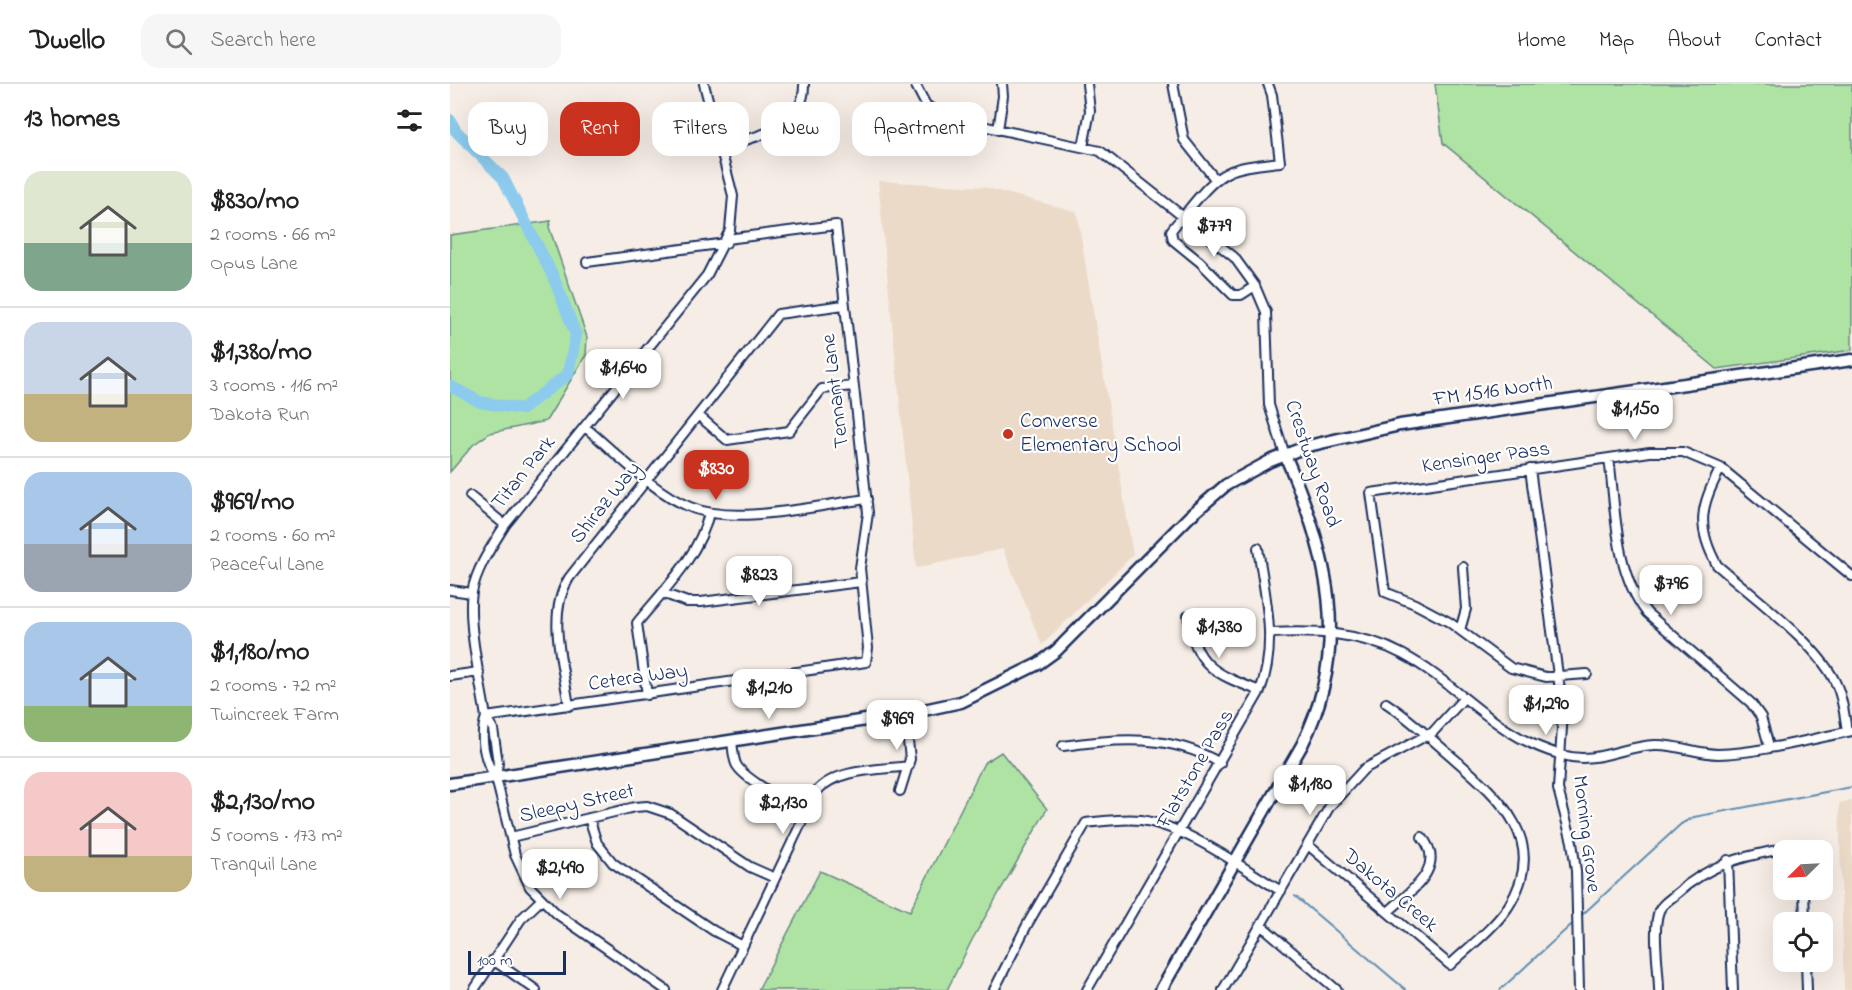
<!DOCTYPE html>
<meta charset="utf-8">
<style>
:root{--surface:#fff;--page:#f6f6f6;--text:#222;--muted:#767676;--line:#e0e0e0;--accent:#c8321e}
body{margin:0;font-family:"Indie Flower",sans-serif;background:var(--page);color:var(--text);height:100vh;display:flex;flex-direction:column;font-size:22px;white-space:nowrap}
*{box-sizing:border-box;margin:0}
p{font-size:20px;color:var(--muted)}
.icon{flex:none;width:33px;height:33px;fill:none;stroke:currentColor;stroke-width:2;stroke-linecap:round;stroke-linejoin:round}
.map{position:relative;flex:1;overflow:hidden}
.details{display:flex;flex-direction:column;background:var(--surface);width:450px}
.details>*{flex:none}
.top-card{position:absolute;left:18px;top:18px;width:570px;height:54px;display:flex;gap:12px}
.needle{width:39px;rotate:246deg}
.tools{position:absolute;left:1323px;top:756px;display:grid;gap:12px}
.tools a{display:grid;place-items:center;width:60px;height:60px;border-radius:12px;background:var(--surface);box-shadow:0 6px 24px #0002;font-size:30px}
.scale{position:absolute;left:18px;bottom:15px;width:98px;box-sizing:border-box;padding-left:6px;border:3px solid #1b2f5e;border-top:0;font-size:16px;line-height:21px;white-space:nowrap;color:#1b2f5e;-webkit-text-stroke:4px #fff;paint-order:stroke}
.price{position:absolute;translate:-50% -51px;padding:0 14px;border-radius:12px;background:#fff;color:#222;font-size:20px;line-height:39px;filter:drop-shadow(0 2px 3px #0008)}
.price::after{content:'';position:absolute;left:50%;top:36px;width:18px;height:14px;margin-left:-9px;background:inherit;clip-path:polygon(0 0,100% 0,50% 100%)}
.price.current{background:var(--accent);color:#fff}
ul{padding:0;list-style:none}
li{display:flex;align-items:center;gap:18px;height:150px;padding:0 24px}
li+li{border-top:2px solid var(--line)}
li span{display:grid;place-items:center;flex:none;width:168px;height:120px;border-radius:18px;color:#555}
li>.icon{margin-inline-start:auto}
span .icon{width:72px;height:72px;fill:#fffc;stroke-width:1}
li b{font-size:26px}
h2{display:flex;justify-content:space-between;align-items:center;height:72px;padding:0 24px;font-size:26px}
.chip{padding:0 21px;border-radius:18px;background:var(--surface);box-shadow:0 6px 24px #0002;font-size:21px;line-height:54px}
.chip.current{background:var(--accent);color:#fff}
header{display:flex;align-items:center;gap:36px;box-sizing:border-box;height:84px;padding:0 30px;background:var(--surface);border-bottom:2px solid var(--line)}
header strong{font-size:28px}
nav{display:flex;gap:33px;margin-inline-start:auto;font-size:21px}
.search{width:420px;height:54px;background:var(--page);display:flex;align-items:center;gap:15px;box-sizing:border-box;padding:0 21px;border-radius:18px;color:var(--muted);font-size:22px}
main{display:flex;flex:1;min-height:0}
.map>svg:first-child{display:block}
</style>
<header>
<strong>Dwello</strong>
<div class="search"><svg class="icon" aria-label="search" viewBox="0 0 24 24"><circle cx="10" cy="10" r="6"/><path d="M15 15l6 6"/></svg>Search here</div>
<nav><a>Home</a><a>Map</a><a>About</a><a>Contact</a></nav>
</header>
<main>
<section class="details">
<h2>13 homes<svg class="icon" aria-label="filters" viewBox="0 0 24 24"><path d="M4 7h16M4 17h16"/><circle cx="9" cy="7" r="2"/><circle cx="15" cy="17" r="2"/></svg></h2>
<ul>
<li><span style="background:linear-gradient(#dfe7d0 60%,#7fa58c 0)"><svg class="icon" aria-label="home" viewBox="0 0 24 24"><path d="M3 11l9-7 9 7M6 9v11h12V9"/></svg></span><div><b>$830/mo</b><p>2 rooms · 66 m²</p><p>Opus Lane</p></div></li>
<li><span style="background:linear-gradient(#c9d6e8 60%,#c2b280 0)"><svg class="icon" aria-label="home" viewBox="0 0 24 24"><path d="M3 11l9-7 9 7M6 9v11h12V9"/></svg></span><div><b>$1,380/mo</b><p>3 rooms · 116 m²</p><p>Dakota Run</p></div></li>
<li><span style="background:linear-gradient(#a9c7e8 60%,#9aa5b1 0)"><svg class="icon" aria-label="home" viewBox="0 0 24 24"><path d="M3 11l9-7 9 7M6 9v11h12V9"/></svg></span><div><b>$969/mo</b><p>2 rooms · 60 m²</p><p>Peaceful Lane</p></div></li>
<li><span style="background:linear-gradient(#a9c7e8 70%,#8fb573 0)"><svg class="icon" aria-label="home" viewBox="0 0 24 24"><path d="M3 11l9-7 9 7M6 9v11h12V9"/></svg></span><div><b>$1,180/mo</b><p>2 rooms · 72 m²</p><p>Twincreek Farm</p></div></li>
<li><span style="background:linear-gradient(#f6c9c9 70%,#c2b280 0)"><svg class="icon" aria-label="home" viewBox="0 0 24 24"><path d="M3 11l9-7 9 7M6 9v11h12V9"/></svg></span><div><b>$2,130/mo</b><p>5 rooms · 173 m²</p><p>Tranquil Lane</p></div></li>
</ul>
</section>
<div class="map">
<svg width="1402" height="906" viewBox="0 0 1402 906">
<rect width="100%" height="100%" fill="#f6eee6"/>
<filter id="ink" filterUnits="userSpaceOnUse"><feTurbulence type="fractalNoise" baseFrequency=".0167" numOctaves="2"/><feDisplacementMap in="SourceGraphic" scale="12" xChannelSelector="R" yChannelSelector="G"/><feConvolveMatrix kernelMatrix="1 2 1 2 8 2 1 2 1" color-interpolation-filters="sRGB"/></filter>
<g filter="url(#ink)">
<!-- built -->
<path fill="#ebdac8" d="M428,97L534,103L627,128L683,471L592,561L553,465L466,484Z
M1402,716V906H1394L1389,719Z"/>
<!-- green -->
<path fill="#afe3a4" stroke="#658981" stroke-width="1.5" d="M985,0H1402V266L1267,285L993,59Z
M101,137L99,143L137,253L136,271L96,337L40,349L23,361L0,388V151Z
M551,668L597,725L522,856L497,906H308L370,787L460,827L534,679Z"/>
<g fill="none" stroke-linecap="round" stroke-linejoin="round">
<!-- stream -->
<path stroke="#5f8db4" stroke-width="2" d="M845,812L956,906
M1133,830L1231,740L1244,733L1402,703
M1050,906L1121,841"/>
<!-- river -->
<path stroke="#8ccbed" stroke-width="12" d="M0,36L6,47L53,94L103,192L126,251L118,290L72,325L30,318L0,302"/>
<!-- street casing -->
<g stroke="#1b2f5e" stroke-width="12">
<path id="street" d="M254,0L283,112L280,146L257,191L55,441C42,462 27,483 22,508C17,539 31,601 36,633L416,578L418,564L410,484L418,429L386,141L277,155
M465,0L476,21L495,34L650,67L784,173L805,202L816,228L819,321L835,371
M723,0L734,56L765,95
M349,24L369,35
M548,46L553,12L552,0
M633,63L640,27L637,0
M270,64C305,52 355,45 354,0
M137,178L276,159
M805,202L791,211H783L750,178L723,156L721,147C726,139 734,133 739,125C772,84 779,84 830,78L822,11L818,0
M249,332L277,356L339,347L372,305L403,302
M135,343C165,368 204,409 240,423C286,442 368,421 417,415
M1159,374C1166,425 1164,487 1197,529L1301,619L1311,633L1319,662
M1271,384C1250,421 1246,443 1267,481C1301,511 1371,562 1387,602C1393,616 1395,633 1397,648
M1080,385L1113,628L1108,705L1122,758L1126,787L1129,906
M20,412L55,441
M0,506L22,509
M212,509L237,518H251L411,498
M738,532C745,583 766,590 810,607
M1010,546L1016,525L1013,483
M820,549C866,547 911,548 952,570C1011,601 1043,652 1112,671C1146,681 1172,662 1205,661C1226,660 1247,670 1268,670C1310,669 1360,655 1402,647
M1137,590L1096,593L1061,584L999,538L965,520L935,508L921,409L1200,368H1233L1271,384L1402,492
M0,592L29,588
M197,611L187,539C213,507 250,471 259,429
M119,622C113,580 96,531 119,494L328,230L394,221
M282,656C283,664 283,673 286,680C293,695 342,721 358,729
M613,662C667,654 721,650 770,679
M46,694C34,677 29,653 36,633L43,645L48,679L46,694L65,771L80,803L107,830L216,906
M450,707L460,675L455,630
M139,734L147,759L163,779L264,847L293,862
M61,753L185,723L197,722L221,730L300,783L325,794
M858,761L1000,881C1019,863 1043,845 1058,823C1102,755 1046,711 1000,671C979,653 959,634 936,619
M1278,776L1283,906
M1354,806L1355,838
M938,828C959,808 998,784 972,753
M811,841L887,906
M43,876L86,906
M1356,878L1357,906
M24,906L71,835L91,816
M272,906L366,708C386,684 430,686 459,682
M544,906L577,841L636,739C654,737 673,734 691,736C738,743 791,783 831,807
M637,906L810,607C828,560 815,512 808,464
M773,906L880,722L914,685L983,648L1013,615
M1209,906C1209,886 1202,845 1209,827C1211,821 1220,815 1225,811C1265,775 1301,771 1353,761V766"/>
</g>
<!-- secondary casing -->
<g stroke="#1b2f5e" stroke-width="15">
<path id="secondary" d="M0,700L455,630L511,618L588,580L606,567L740,432L776,401L820,377L858,362L950,341L1402,276
M711,906L852,661C902,561 878,469 835,371"/>
</g>
<!-- street -->
<use href="#street" stroke="#fff" stroke-width="8"/>
<!-- secondary -->
<use href="#secondary" stroke="#fff" stroke-width="10"/>
</g>
</g>
<!-- markers -->
<circle fill="#c8321e" stroke="#fff" stroke-width="2" cx="558" cy="350" r="6"/>
<g text-anchor="middle" dominant-baseline="central" stroke-width="4.5" stroke-linejoin="round" paint-order="stroke">
<!-- street labels -->
<g font-size="21" fill="#1b2f5e" stroke="#fff">
<text transform="translate(386 307) rotate(-97)">Tennant Lane</text>
<text transform="translate(1043 308) rotate(-8)">FM 1516 North</text>
<text transform="translate(1036 374) rotate(-8)">Kensinger Pass</text>
<text transform="translate(862 380) rotate(71)">Crestway Road</text>
<text transform="translate(74 389) rotate(-51)">Titan Park</text>
<text transform="translate(156 419) rotate(-51)">Shiraz Way</text>
<text transform="translate(188 594) rotate(-8)">Cetera Way</text>
<text transform="translate(746 685) rotate(-60)">Flatstone Pass</text>
<text transform="translate(127 720) rotate(-13)">Sleepy Street</text>
<text transform="translate(1136 750) rotate(83)">Morning Grove</text>
<text transform="translate(940 807) rotate(40)">Dakota Creek</text>
</g>
<!-- poi labels -->
<g font-size="21" fill="#1b2f5e" stroke="#fff" text-anchor="start">
<text x="570" y="338">Converse<tspan x="570" dy="24">Elementary School</tspan></text>
</g>
</g>
</svg>
<div class="tools">
<a><svg class="needle" viewBox="-14 -14 28 28"><path d="M0-13l5 13h-10z" fill="#e53935"/><path d="M0 13l5-13h-10z" fill="#767676"/></svg></a>
<a><svg class="icon" aria-label="locate" viewBox="0 0 24 24"><circle cx="12" cy="12" r="6"/><path d="M12 2v4M12 18v4M2 12h4M18 12h4"/></svg></a>
</div>
<div class="scale">100 m</div>
<b class="price" style="left:764px;top:174px">$779</b>
<b class="price" style="left:173px;top:316px">$1,640</b>
<b class="price" style="left:1185px;top:357px">$1,150</b>
<b class="price current" style="left:266px;top:417px">$830</b>
<b class="price" style="left:309px;top:523px">$823</b>
<b class="price" style="left:1221px;top:532px">$796</b>
<b class="price" style="left:769px;top:575px">$1,380</b>
<b class="price" style="left:319px;top:636px">$1,210</b>
<b class="price" style="left:1096px;top:652px">$1,290</b>
<b class="price" style="left:447px;top:667px">$969</b>
<b class="price" style="left:860px;top:732px">$1,180</b>
<b class="price" style="left:333px;top:751px">$2,130</b>
<b class="price" style="left:110px;top:816px">$2,490</b>
<div class="top-card">
<a class="chip">Buy</a>
<a class="chip current">Rent</a>
<a class="chip">Filters</a>
<a class="chip">New</a>
<a class="chip">Apartment</a>
</div>
</div>
</main>
